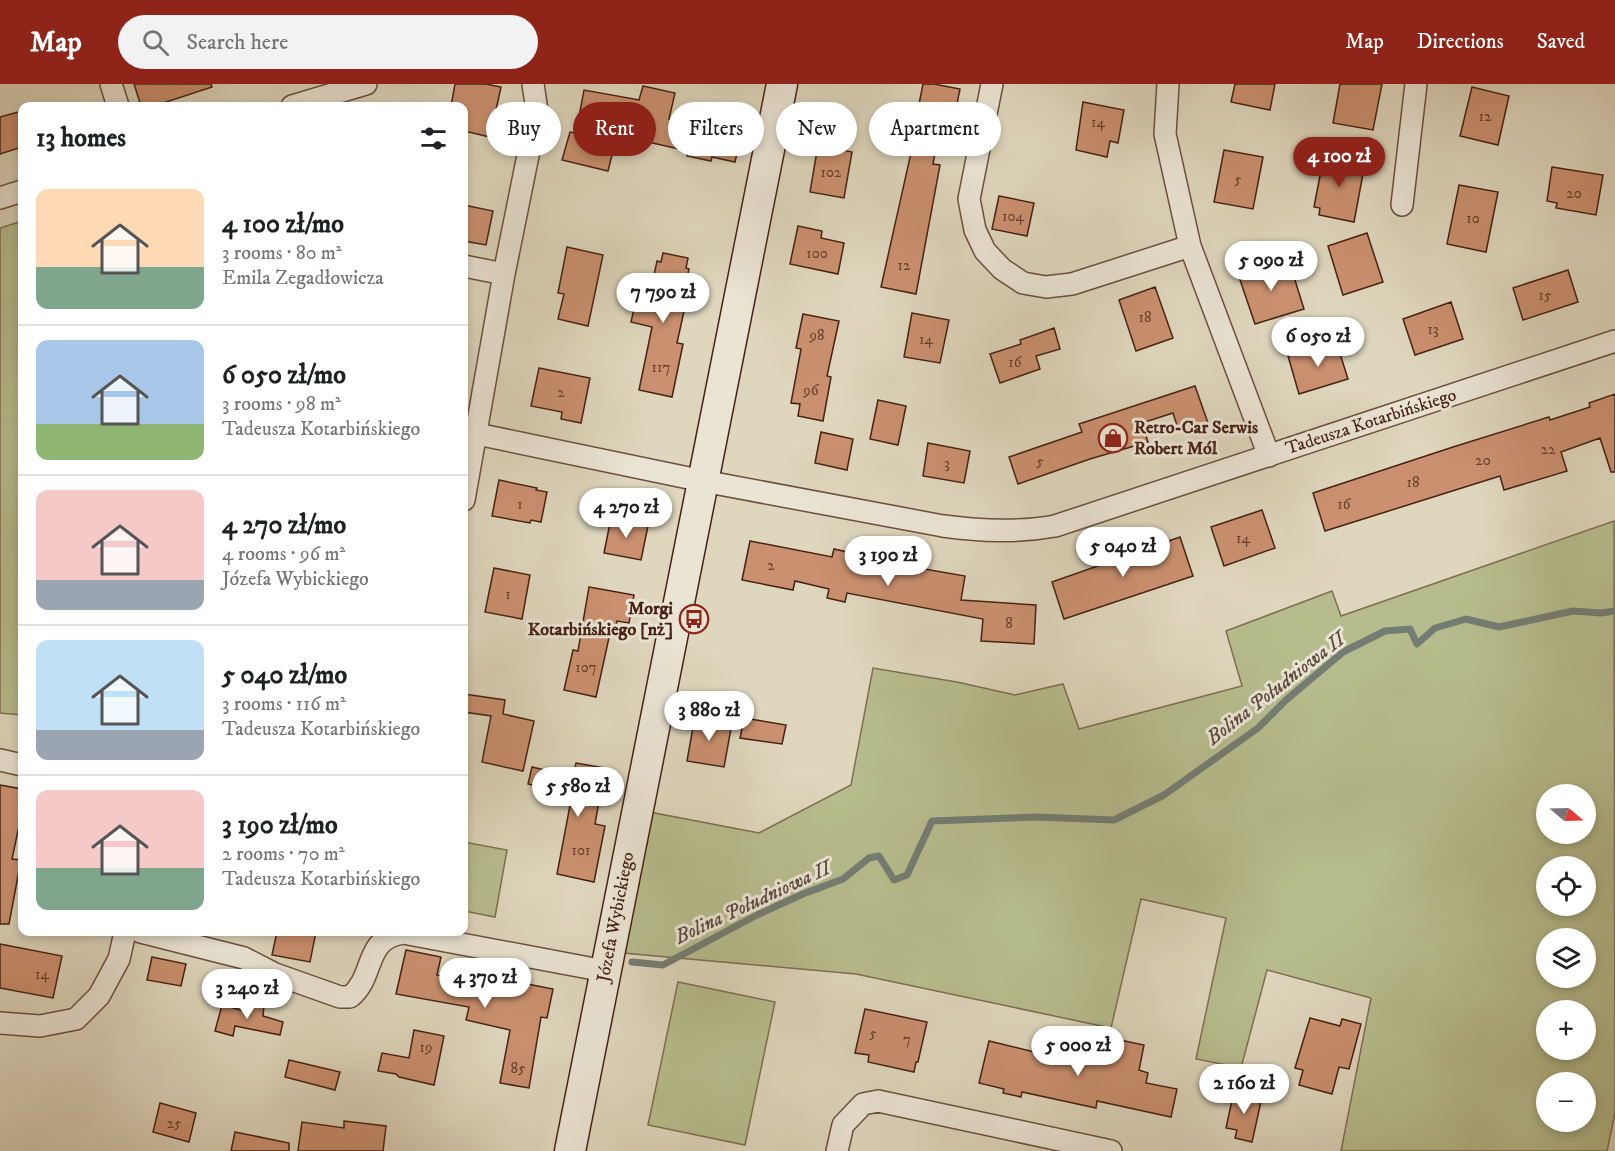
<!DOCTYPE html>
<meta charset="utf-8">
<style>
:root{--surface:#fff;--page:#f2f2f2;--text:#202124;--muted:#757577;--line:#e0e0e0;--accent:#8f2418}
body{margin:0;font-family:"IM FELL DW Pica",serif;background:var(--page);color:var(--text);height:100vh;display:flex;flex-direction:column;font-size:22px;white-space:nowrap}
*{box-sizing:border-box;margin:0}
p{font-size:20px;color:var(--muted)}
.icon{flex:none;width:33px;height:33px;fill:none;stroke:currentColor;stroke-width:2;stroke-linecap:round;stroke-linejoin:round}
.map{position:relative;flex:1;overflow:hidden}
.drawer{position:absolute;left:18px;top:18px;width:450px;height:834px;display:flex;flex-direction:column;background:var(--surface);border-radius:12px;box-shadow:0 3px 9px #0003}
.drawer>*{flex:none}
.banner{position:absolute;left:486px;top:18px;width:570px;height:54px;display:flex;gap:12px}
.needle{width:39px;rotate:109deg}
.buttons{position:absolute;left:1536px;top:700px;display:grid;gap:12px}
.buttons a{display:grid;place-items:center;width:60px;height:60px;border-radius:50%;background:var(--surface);box-shadow:0 3px 9px #0003;font-size:30px}
.price{position:absolute;translate:-50% -51px;padding:0 14px;border-radius:21px;background:#fff;color:#222;font-size:20px;line-height:39px;filter:drop-shadow(0 2px 3px #0008)}
.price::after{content:'';position:absolute;left:50%;top:36px;width:18px;height:14px;margin-left:-9px;background:inherit;clip-path:polygon(0 0,100% 0,50% 100%)}
.price.selected{background:var(--accent);color:#fff}
ul{padding:0;list-style:none}
li{display:flex;align-items:center;gap:18px;height:150px;padding:0 18px}
li+li{border-top:2px solid var(--line)}
li span{display:grid;place-items:center;flex:none;width:168px;height:120px;border-radius:12px;color:#555}
li>.icon{margin-inline-start:auto}
span .icon{width:72px;height:72px;fill:#fffc;stroke-width:1}
li b{font-size:26px}
h2{display:flex;justify-content:space-between;align-items:center;height:72px;padding:0 18px;font-size:26px}
.chip{padding:0 21px;border-radius:27px;background:var(--surface);box-shadow:0 3px 9px #0003;font-size:21px;line-height:54px}
.chip.selected{background:var(--accent);color:#fff}
header{display:flex;align-items:center;gap:36px;box-sizing:border-box;height:84px;padding:0 30px;background:var(--accent);color:#fff}
header strong{font-size:28px}
nav{display:flex;gap:33px;margin-inline-start:auto;font-size:21px}
.search{width:420px;height:54px;background:var(--page);display:flex;align-items:center;gap:15px;box-sizing:border-box;padding:0 21px;border-radius:33px;color:var(--muted);font-size:22px}
.map>svg:first-child{display:block}
</style>
<header>
<strong>Map</strong>
<div class="search"><svg class="icon" aria-label="search" viewBox="0 0 24 24"><circle cx="10" cy="10" r="6"/><path d="M15 15l6 6"/></svg>Search here</div>
<nav><a>Map</a><a>Directions</a><a>Saved</a></nav>
</header>
<div class="map">
<svg width="1615" height="1067" viewBox="0 0 1615 1067">
<rect width="100%" height="100%" fill="#ded6bd"/>
<filter id="stains"><feTurbulence type="fractalNoise" baseFrequency=".00333" numOctaves="4"/><feColorMatrix values="0 0 0 0 .2 0 0 0 0 .09 0 0 0 0 .02 0 0 0 .5 -.17"/></filter>
<radialGradient id="worn" r=".72"><stop offset=".6" stop-color="#630" stop-opacity="0"/><stop offset="1" stop-color="#630" stop-opacity=".3"/></radialGradient>
<!-- green -->
<path fill="#b6bc8d" stroke="#7e6f50" stroke-width="1.5" fill-rule="evenodd" d="M22,137V631L0,629V144Z
M1614,437L1615,1029L1607,1067H1341L1371,914L1267,886L1241,984L1196,975L1226,834L1141,815L1111,944L856,890L623,869L649,728L759,749L851,701L873,584L957,598L1015,611L1063,600L1079,645L1242,602L1226,547L1332,507L1341,532ZM1546,711H1586V750H1546ZM1546,783H1586V822H1546ZM1546,855H1586V894H1546ZM1546,927H1586V966H1546ZM1546,999H1586V1038H1546Z
M464,758L507,766L495,833L464,827Z
M678,898L775,918L745,1061L648,1041Z"/>
<g fill="none" stroke-linecap="round" stroke-linejoin="round">
<!-- stream -->
<path stroke="#747d73" stroke-width="7" d="M632,878L663,881L757,831L803,810L843,795L869,774L879,772L894,796L907,791L932,737L1035,733L1114,736L1164,711L1258,644L1286,616L1343,568L1385,547L1410,545L1417,560L1435,544L1466,535L1499,543L1573,527L1601,529L1615,527"/>
</g>
<!-- building -->
<path fill="#ca906f" stroke="#462214" stroke-width="1.5" d="M134,0H211L212,3L154,22H141Z
M455,0H486L501,3L490,53L464,47V22H451Z
M923,0H934L960,5L951,49L939,47L933,80L940,81L916,210L881,203L915,51L913,50Z
M1235,0H1275L1270,26L1231,18Z
M1340,0H1382L1373,46L1333,39Z
M643,2L675,9L669,35L711,44L713,37L743,43L735,78L712,73L711,77L687,72L688,67L617,51L608,87L562,76L570,48L576,49L584,6L639,16Z
M1472,3L1509,12L1498,61L1460,52Z
M1083,18L1124,26L1118,59L1110,57L1107,73L1076,66Z
M22,27V63L0,70V33Z
M818,61L852,68L844,114L810,108Z
M1224,66L1263,73L1253,125L1214,118Z
M1324,71L1365,79L1354,138L1319,131L1320,124L1314,123Z
M1552,83L1603,91L1596,131L1556,124L1557,119L1547,117Z
M1459,101L1498,108L1486,168L1447,160Z
M999,112L1034,119L1027,152L992,145Z
M464,121L493,127L486,161L464,157Z
M798,142L822,147L821,154L844,159L838,190L790,180Z
M1367,149L1383,198L1343,211L1328,162Z
M567,163L603,171L588,242L558,235L564,210L558,209Z
M663,169L688,174L686,184L689,185L682,217L686,218L677,259L683,260L672,313L639,306L652,243L631,238L638,207L650,210L657,177L661,178Z
M1289,177L1304,225L1255,240L1238,190L1276,178L1277,181Z
M1568,186L1578,218L1523,236L1513,204Z
M1155,203L1173,254L1136,267L1119,216Z
M1451,218L1463,255L1415,271L1403,235Z
M912,229L949,236L940,279L904,273Z
M803,230L839,237L827,292L831,293L823,337L798,332L800,320L791,319L801,265L796,264Z
M1054,244L1060,265L1036,272L1040,285L1000,299L990,270L1021,260L1020,256Z
M1336,257L1348,295L1299,310L1288,272Z
M539,284L590,294L581,339L561,335L562,328L531,322Z
M1195,302L1208,339L1179,348L1173,329L1142,339L1148,358L1090,375L1018,400L1009,373L1082,348L1079,340Z
M1615,310V388H1611L1600,354L1561,368L1567,387L1504,406L1500,392L1325,447L1313,409L1453,363L1549,333L1550,336L1590,323L1589,319Z
M878,316L906,322L898,361L870,355Z
M821,348L853,355L847,386L815,379Z
M928,359L970,367L964,399L923,392Z
M499,396L537,404L536,406L547,408L541,438L531,436L530,439L492,432Z
M1262,426L1275,464L1224,482L1211,443Z
M611,434L648,442L641,476L604,469Z
M1180,453L1193,492L1064,535L1052,498Z
M750,457L832,473L834,465L913,483L965,492L961,516L1036,521L1034,560L981,557L983,535L847,509L845,518L827,514L829,505L795,497L793,506L742,496Z
M494,484L530,491L522,535L485,528Z
M589,503L634,511L629,539L617,537L614,550L610,549L596,613L564,606L573,566L578,567Z
M464,610L505,616L503,630L534,637L523,687L482,678L491,632L464,628Z
M695,632L732,639L724,683L687,677Z
M744,634L786,641L782,660L740,654Z
M576,679L605,684L595,740L605,742L594,798L557,790L572,711L528,700L532,683L573,693Z
M0,701L22,705V728L12,775L21,776L9,840H0Z
M277,848H316L310,878L272,871Z
M0,860L62,872L53,914L0,904Z
M406,866L441,873L437,891L520,909L522,899L553,905L547,934L541,933L529,1004L500,999L510,946L466,936L469,923L396,910Z
M152,873L186,880L181,902L147,896Z
M242,918L264,922L263,932L283,938L280,951L235,942L233,952L215,947L222,921L241,926Z
M865,925L927,938L918,978H916L914,988L868,978L869,971L855,969Z
M1310,934L1340,942L1342,935L1361,940L1349,985L1339,983L1332,1010L1299,1001L1303,986L1295,984Z
M414,946L444,952L434,1001L399,993L396,990L378,987L382,969L409,974Z
M1120,956L1144,961L1139,986L1148,989L1146,999L1177,1005L1171,1033L1097,1017L1096,1024L1022,1008L1021,1013L1003,1009L1004,1005L979,999L989,957L1055,973L1057,966L1063,967L1064,961L1117,971Z
M289,976L340,988L335,1006L285,993Z
M1234,1007L1262,1013L1252,1058L1235,1054L1237,1046L1226,1044Z
M160,1019L196,1029L189,1058L153,1048Z
M344,1037L386,1042L383,1067H298L302,1038L344,1044Z
M235,1048L289,1059V1067H231Z"/>
<g fill="none" stroke-linecap="round" stroke-linejoin="round">
<!-- street casing -->
<g stroke="#6c4f3e" stroke-width="24">
<path id="street" d="M111,0L118,22
M992,0L969,115L975,146L985,167L1002,185L1023,199L1046,203L1072,200L1190,162
M1168,0L1165,50L1190,162L1269,372
M292,22L366,0
M0,114L22,107
M1402,121L1416,0
M464,182L504,190
M477,350L703,397L943,442C981,447 1017,449 1055,442L1615,257
M464,416L504,190L537,27L533,0
M0,676L22,681
M141,848L244,874L275,890L340,913H350C376,892 363,855 403,849L605,887
M0,939L40,942L76,935L99,912L119,875L125,848
M837,1067L843,1041L863,1020L878,1017L1111,1067"/>
</g>
<!-- secondary casing -->
<g stroke="#462214" stroke-width="33">
<path id="secondary" d="M570,1067L782,0"/>
</g>
<!-- street -->
<use href="#street" stroke="#eae4d4" stroke-width="21"/>
<!-- secondary -->
<use href="#secondary" stroke="#eae4d4" stroke-width="30"/>
</g>
<!-- icons -->
<defs>
<g id="shop-ring" transform="scale(1.5)"><circle r="9.5" fill="#eae4d4" stroke="#8f2418" stroke-width="1.5"/><path d="M-5-2.5h2.3a2.7 3.5 0 0 1 5.4 0H5L5.5 6h-11ZM-1.5-2.5h3a1.5 2.3 0 0 0-3 0Z" fill="#8f2418"/></g>
<g id="bus-ring" transform="scale(1.5)"><circle r="9.5" fill="#eae4d4" stroke="#8f2418" stroke-width="1.5"/><path d="M-5-6H5V4H4V6H2V4H-2V6H-4V4H-5ZM-3.5-4V0h7V-4ZM-3.5 1.2v1.5H-2V1.2ZM2 1.2v1.5H3.5V1.2Z" fill="#8f2418"/></g>
</defs>
<g fill-rule="evenodd">
<use href="#shop-ring" x="1113" y="354"/>
<use href="#bus-ring" x="694" y="535"/>
</g>
<g text-anchor="middle" dominant-baseline="central" stroke-width="6" stroke-linejoin="round" paint-order="stroke">
<!-- number labels -->
<g font-size="15" fill="#673e2b">
<text x="1485" y="32">12</text>
<text x="1098" y="38">14</text>
<text x="831" y="88">102</text>
<text x="1238" y="95">5</text>
<text x="1574" y="109">20</text>
<text x="1013" y="132">104</text>
<text x="1473" y="134">10</text>
<text x="817" y="169">100</text>
<text x="904" y="181">12</text>
<text x="1545" y="211">15</text>
<text x="1145" y="233">18</text>
<text x="1433" y="245">13</text>
<text x="817" y="251">98</text>
<text x="926" y="255">14</text>
<text x="1015" y="278">16</text>
<text x="661" y="283">117</text>
<text x="811" y="306">96</text>
<text x="561" y="308">2</text>
<text x="1548" y="365">22</text>
<text x="1483" y="376">20</text>
<text x="1040" y="377">5</text>
<text x="947" y="379">3</text>
<text x="1413" y="398">18</text>
<text x="520" y="420">1</text>
<text x="1344" y="420">16</text>
<text x="1243" y="454">14</text>
<text x="771" y="481">2</text>
<text x="508" y="510">1</text>
<text x="1009" y="539">8</text>
<text x="586" y="583">107</text>
<text x="581" y="766">101</text>
<text x="42" y="890">14</text>
<text x="873" y="949">5</text>
<text x="907" y="955">7</text>
<text x="426" y="963">19</text>
<text x="518" y="984">85</text>
<text x="174" y="1039">25</text>
</g>
<!-- street labels -->
<g font-size="18" fill="#462214" stroke="#eae4d4">
<text transform="translate(1371 338) rotate(-18)">Tadeusza Kotarbińskiego</text>
<text transform="translate(616 833) rotate(-79)">Józefa Wybickiego</text>
</g>
<!-- poi labels -->
<g font-size="18" font-weight="bold" fill="#462214" stroke="#eae4d4" text-anchor="start">
<text x="1134" y="344">Retro-Car Serwis<tspan x="1134" dy="21">Robert Mól</tspan></text>
<text x="673" y="525" text-anchor="end">Morgi<tspan x="673" dy="21">Kotarbińskiego [nż]</tspan></text>
</g>
<!-- water labels -->
<g font-size="20" font-style="italic" fill="#59483c" stroke="#eae4d4">
<text transform="translate(1276 605) rotate(-38)">Bolina Południowa II</text>
<text transform="translate(753 819) rotate(-25)">Bolina Południowa II</text>
</g>
</g>
<rect width="100%" height="100%" filter="url(#stains)"/>
<rect width="100%" height="100%" fill="url(#worn)"/>
</svg>
<div class="buttons">
<a><svg class="needle" viewBox="-14 -14 28 28"><path d="M0-13l5 13h-10z" fill="#e53935"/><path d="M0 13l5-13h-10z" fill="#757577"/></svg></a>
<a><svg class="icon" aria-label="locate" viewBox="0 0 24 24"><circle cx="12" cy="12" r="6"/><path d="M12 2v4M12 18v4M2 12h4M18 12h4"/></svg></a>
<a><svg class="icon" aria-label="layers" viewBox="0 0 24 24"><path d="M12 4l9 5-9 5-9-5zM3 14l9 5 9-5"/></svg></a>
<a>+</a>
<a>−</a>
</div>
<b class="price selected" style="left:1339px;top:104px">4 100 zł</b>
<b class="price" style="left:1271px;top:208px">5 090 zł</b>
<b class="price" style="left:663px;top:240px">7 790 zł</b>
<b class="price" style="left:1318px;top:284px">6 050 zł</b>
<b class="price" style="left:626px;top:455px">4 270 zł</b>
<b class="price" style="left:1123px;top:494px">5 040 zł</b>
<b class="price" style="left:888px;top:503px">3 190 zł</b>
<b class="price" style="left:709px;top:658px">3 880 zł</b>
<b class="price" style="left:578px;top:734px">5 580 zł</b>
<b class="price" style="left:485px;top:925px">4 370 zł</b>
<b class="price" style="left:247px;top:936px">3 240 zł</b>
<b class="price" style="left:1078px;top:993px">5 000 zł</b>
<b class="price" style="left:1244px;top:1031px">2 160 zł</b>
<div class="banner">
<a class="chip">Buy</a>
<a class="chip selected">Rent</a>
<a class="chip">Filters</a>
<a class="chip">New</a>
<a class="chip">Apartment</a>
</div>
<section class="drawer">
<h2>13 homes<svg class="icon" aria-label="filters" viewBox="0 0 24 24"><path d="M4 7h16M4 17h16"/><circle cx="9" cy="7" r="2"/><circle cx="15" cy="17" r="2"/></svg></h2>
<ul>
<li><span style="background:linear-gradient(#ffd9b3 65%,#7fa58c 0)"><svg class="icon" aria-label="home" viewBox="0 0 24 24"><path d="M3 11l9-7 9 7M6 9v11h12V9"/></svg></span><div><b>4 100 zł/mo</b><p>3 rooms · 80 m²</p><p>Emila Zegadłowicza</p></div></li>
<li><span style="background:linear-gradient(#a9c7e8 70%,#8fb573 0)"><svg class="icon" aria-label="home" viewBox="0 0 24 24"><path d="M3 11l9-7 9 7M6 9v11h12V9"/></svg></span><div><b>6 050 zł/mo</b><p>3 rooms · 98 m²</p><p>Tadeusza Kotarbińskiego</p></div></li>
<li><span style="background:linear-gradient(#f6c9c9 75%,#9aa5b1 0)"><svg class="icon" aria-label="home" viewBox="0 0 24 24"><path d="M3 11l9-7 9 7M6 9v11h12V9"/></svg></span><div><b>4 270 zł/mo</b><p>4 rooms · 96 m²</p><p>Józefa Wybickiego</p></div></li>
<li><span style="background:linear-gradient(#bfe0f5 75%,#9aa5b1 0)"><svg class="icon" aria-label="home" viewBox="0 0 24 24"><path d="M3 11l9-7 9 7M6 9v11h12V9"/></svg></span><div><b>5 040 zł/mo</b><p>3 rooms · 116 m²</p><p>Tadeusza Kotarbińskiego</p></div></li>
<li><span style="background:linear-gradient(#f6c9c9 65%,#7fa58c 0)"><svg class="icon" aria-label="home" viewBox="0 0 24 24"><path d="M3 11l9-7 9 7M6 9v11h12V9"/></svg></span><div><b>3 190 zł/mo</b><p>2 rooms · 70 m²</p><p>Tadeusza Kotarbińskiego</p></div></li>
</ul>
</section>
</div>
